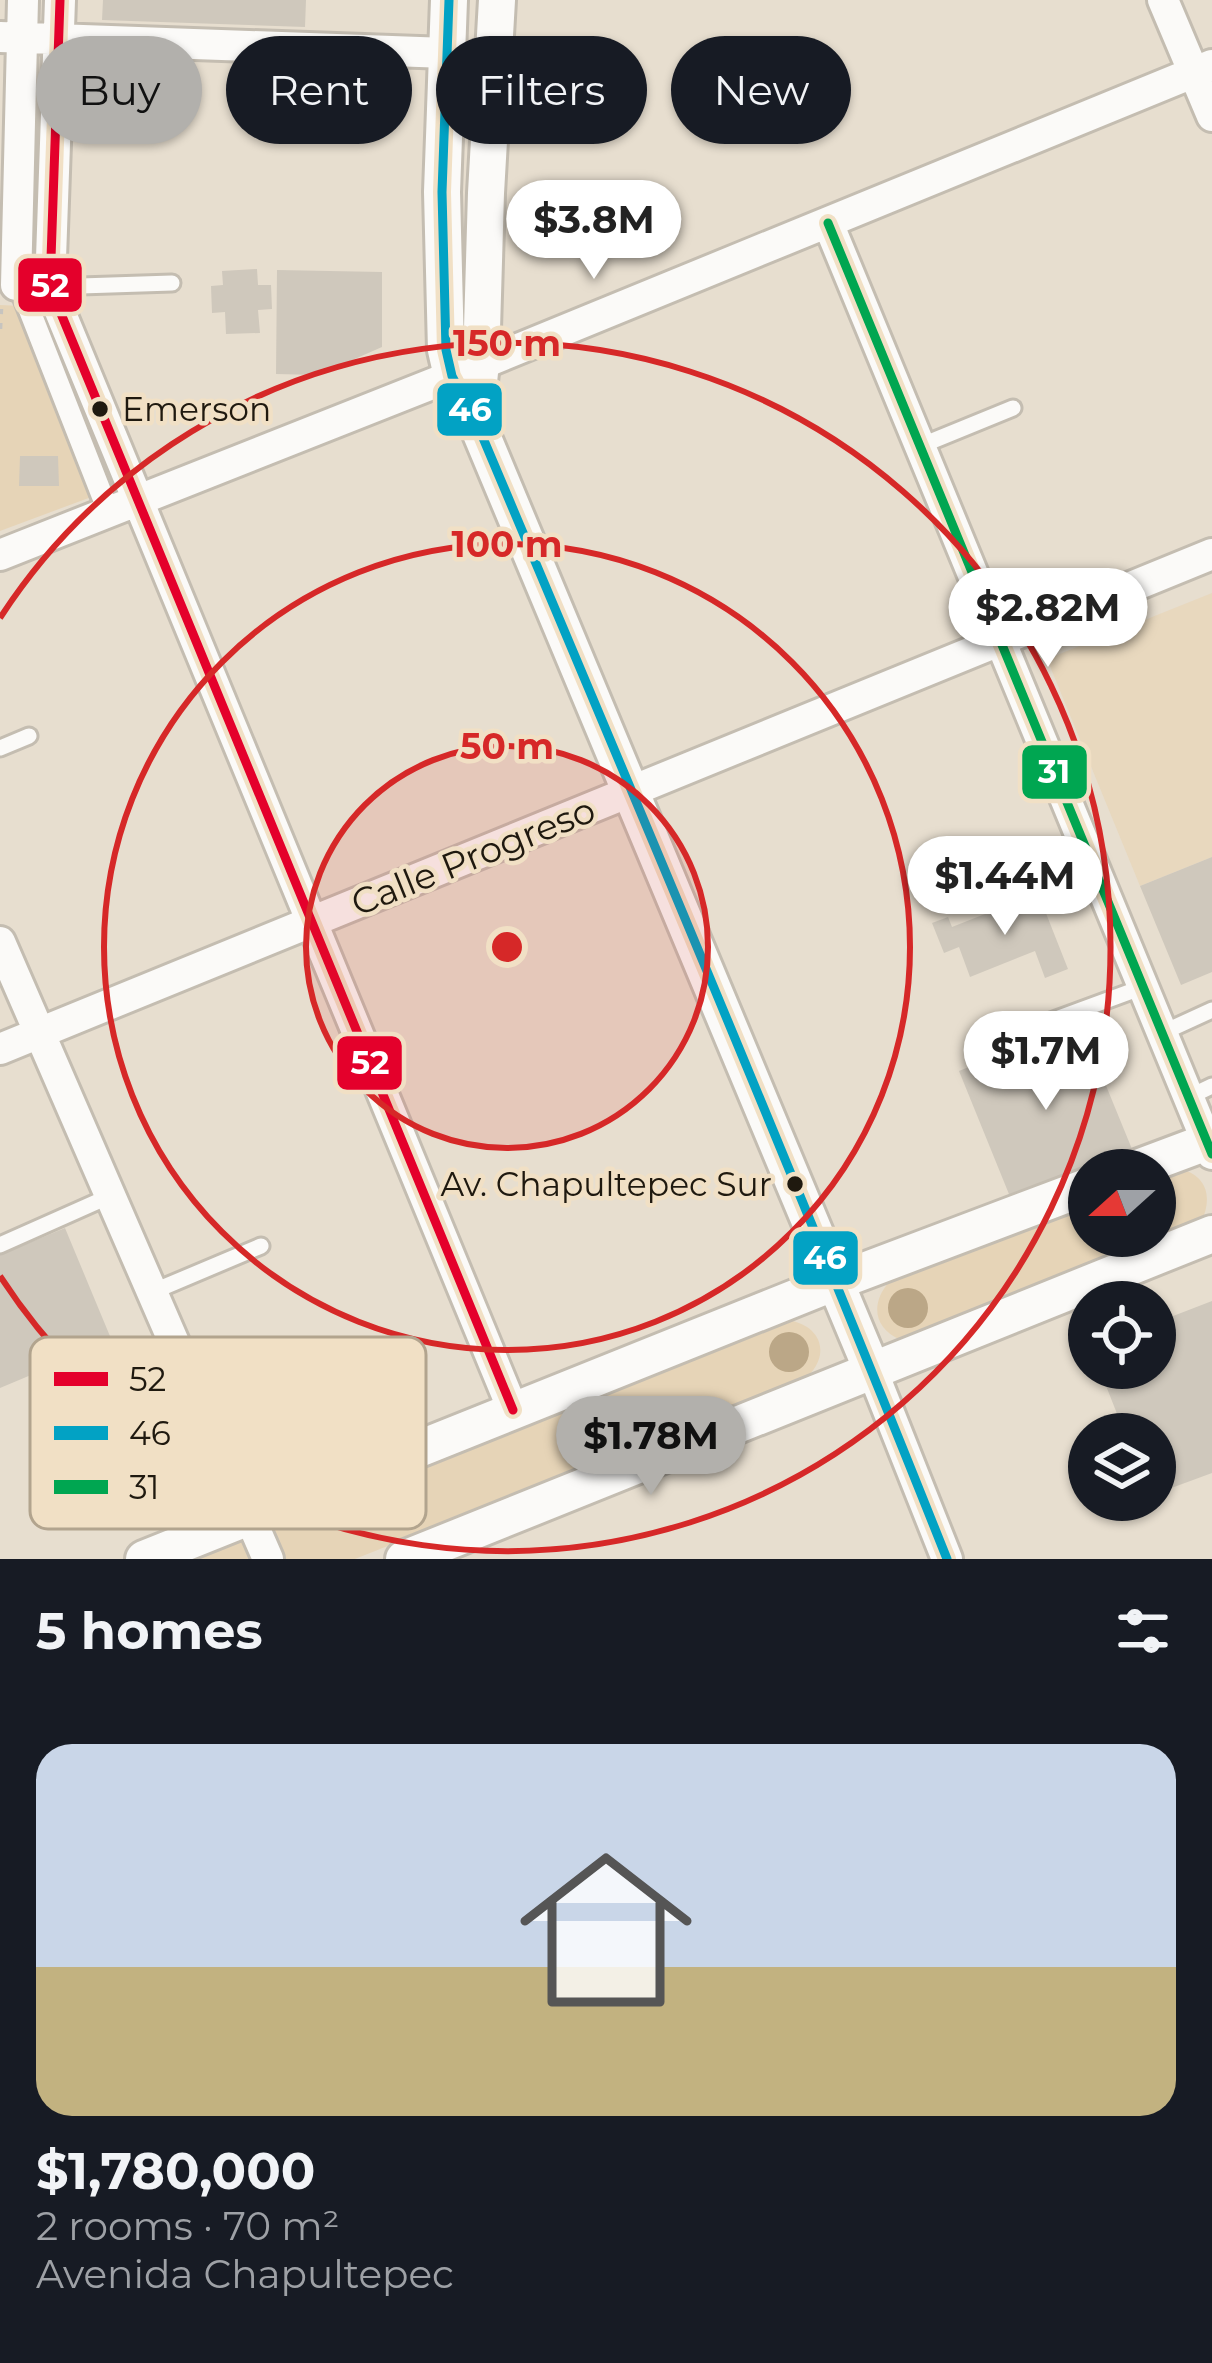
<!DOCTYPE html>
<meta charset="utf-8">
<style>
:root{--surface:#171b24;--page:#20242c;--text:#f1f3f6;--muted:#9ea1a6;--line:#363941;--accent:#b2b0ac}
body{margin:0;font-family:Montserrat,sans-serif;background:var(--page);color:var(--text);height:100vh;display:flex;flex-direction:column;font-size:45px;white-space:nowrap}
*{box-sizing:border-box;margin:0}
p{font-size:39px;color:var(--muted)}
.icon{flex:none;width:66px;height:66px;fill:none;stroke:currentColor;stroke-width:2;stroke-linecap:round;stroke-linejoin:round}
.map{position:relative;height:1559px;overflow:hidden}
.details{display:flex;flex-direction:column;background:var(--surface);flex:1}
.details>*{flex:none}
.hud{position:absolute;left:36px;top:36px;width:1140px;height:108px;display:flex;gap:24px}
.needle{width:78px;rotate:249deg}
.tools{position:absolute;left:1068px;top:1149px;display:grid;gap:24px}
.tools a{display:grid;place-items:center;width:108px;height:108px;border-radius:50%;background:var(--surface);box-shadow:0 3px 9px #0004;font-size:60px}
.price{position:absolute;translate:-50% -102px;padding:0 27px;border-radius:42px;background:#fff;color:#222;font-size:39px;line-height:78px;filter:drop-shadow(0 3px 6px #0008)}
.price::after{content:'';position:absolute;left:50%;top:72px;width:36px;height:27px;margin-left:-18px;background:inherit;clip-path:polygon(0 0,100% 0,50% 100%)}
.price.selected{background:var(--accent);color:#111}
ul{padding:0;list-style:none}
li{display:grid;align-content:center;gap:24px;height:636px;padding:0 36px}
li+li{border-top:3px solid var(--line)}
li span{display:grid;place-items:center;height:372px;border-radius:36px;color:#555}
li>.icon{margin-inline-start:auto}
span .icon{width:216px;height:216px;fill:#fffc;stroke-width:1}
li b{font-size:51px}
h2{display:flex;justify-content:space-between;align-items:center;height:144px;padding:0 36px;font-size:51px}
.tag{padding:0 42px;border-radius:54px;background:var(--surface);box-shadow:0 3px 9px #0004;font-size:42px;line-height:108px}
.tag.selected{background:var(--accent);color:#111}
.map>svg:first-child{display:block}
</style>
<div class="map">
<svg width="1212" height="1559" viewBox="0 0 1212 1559">
<rect width="100%" height="100%" fill="#e7decf"/>
<!-- built -->
<path fill="#e8d8be" d="M1212,593V857L1140,886L1047,659Z"/>
<!-- green -->
<path fill="#e6d4b7" d="M0,305L21,306L110,490L0,531Z
M1181,1169C1209,1177 1212,1199 1201,1223L901,1340C874,1329 870,1304 889,1282L1089,1202V1236H1155V1176Z
M787,1320C824,1325 832,1359 802,1381L355,1559H190Z"/>
<!-- water -->
<path fill="#bba787" d="M888 1308a20 20 0 1 1 40 0a20 20 0 1 1-40 0Z
M769 1352a20 20 0 1 1 40 0a20 20 0 1 1-40 0Z"/>
<!-- building -->
<path fill="#cfc8bc" d="M103,0H306L305,27L102,20Z
M257,269L258,285H271L272,309L258,310L260,333L226,334L225,312L212,313L211,286L223,285L222,271Z
M277,270L382,272V347L318,375L276,374Z
M20,456H58L59,486H19Z
M1212,857V972L1181,985L1140,886Z
M1038,893L1068,969L1045,978L1035,951L970,977L959,947L944,953L932,923L948,917L952,927Z
M1080,1022L1134,1154L1013,1204L959,1071Z
M65,1228L112,1341L0,1388V1255Z
M1212,1301V1473L1155,1494V1434H1125L1099,1368H1155V1323Z"/>
<g fill="none" stroke-linecap="round" stroke-linejoin="round">
<!-- service casing -->
<g stroke="#c4bdb1" stroke-width="21">
<path id="service" d="M50,287L172,283
M920,446L1013,408
M0,748L29,736
M1162,1033L1212,1010
M1010,1036L1143,987
M1189,1097L1212,1086
M0,1245L110,1196
M152,1292L261,1246"/>
</g>
<!-- pedestrian casing -->
<g stroke="#c4bdb1" stroke-width="27">
<path id="pedestrian" d="M20,286L109,513"/>
</g>
<!-- minor casing -->
<g stroke="#c4bdb1" stroke-width="36">
<path id="minor" d="M60,0L50,287L513,1410
M1163,0L1212,116
M0,37L447,53
M828,223L1212,1154
M16,285L23,0
M0,555L452,376L1212,65
M0,942L268,1559
M0,1049L1212,554
M872,1370L947,1559"/>
</g>
<!-- tertiary casing -->
<g stroke="#c4bdb1" stroke-width="42">
<path id="tertiary" d="M449,0L442,192L446,350L452,376L475,419L872,1370
M475,419L481,363L486,193L497,0
M1132,1170L1212,1140
M144,1559L835,1282L1089,1186
M404,1559L1212,1234"/>
</g>
<!-- path -->
<path stroke="#c7c4bf" stroke-width="4.5" stroke-dasharray="6 9" stroke-linecap="butt" d="M0,329L1,309"/>
<!-- service -->
<use href="#service" stroke="#fbfaf8" stroke-width="15"/>
<!-- pedestrian -->
<use href="#pedestrian" stroke="#fbfaf8" stroke-width="21"/>
<!-- minor -->
<use href="#minor" stroke="#fbfaf8" stroke-width="30"/>
<!-- tertiary -->
<use href="#tertiary" stroke="#fbfaf8" stroke-width="36"/>
<!-- bus-1 casing -->
<g stroke="#f1e0c5" stroke-width="18">
<path id="bus-1" d="M60,0L50,287L513,1410"/>
</g>
<!-- bus-2 casing -->
<g stroke="#f1e0c5" stroke-width="18">
<path id="bus-2" d="M449,0L442,192L446,350L452,376L475,419C635,798 795,1177 947,1559"/>
</g>
<!-- bus-3 casing -->
<g stroke="#f1e0c5" stroke-width="18">
<path id="bus-3" d="M828,223L1212,1154"/>
</g>
<!-- bus-1 -->
<use href="#bus-1" stroke="#e4002b" stroke-width="9"/>
<!-- bus-2 -->
<use href="#bus-2" stroke="#02a2c4" stroke-width="9"/>
<!-- bus-3 -->
<use href="#bus-3" stroke="#00a651" stroke-width="9"/>
</g>
<!-- distance rings -->
<circle cx="507" cy="947" r="201" fill="#d62828" fill-opacity=".12"/>
<g fill="none" stroke="#d62828" stroke-width="6">
<circle cx="507" cy="947" r="201"/>
<circle cx="507" cy="947" r="403"/>
<path d="M0 618A604 604 0 1 1 0 1276"/>
</g>
<!-- markers -->
<g fill="#1f190f" stroke="#f1e0c5" stroke-width="4.5">
<circle cx="100" cy="409" r="10"/>
<circle cx="795" cy="1184" r="10"/>
</g>
<g text-anchor="middle" dominant-baseline="central" stroke-width="9" stroke-linejoin="round" paint-order="stroke">
<!-- bus labels -->
<g font-size="33" fill="#1f190f" stroke="#f1e0c5" text-anchor="start">
<text x="122" y="409">Emerson</text>
<text x="772" y="1184" text-anchor="end">Av. Chapultepec Sur</text>
</g>
<!-- street labels -->
<g font-size="36" fill="#1f190f" stroke="#f1e0c5">
<text transform="translate(473 856) rotate(-22)">Calle Progreso</text>
</g>
</g>
<!-- legend -->
<rect x="30" y="1337" width="396" height="192" rx="18" fill="#f1e0c5" stroke="#b2a48e" stroke-width="3"/>
<rect x="54" y="1372" width="54" height="14" fill="#e4002b"/>
<rect x="54" y="1426" width="54" height="14" fill="#02a2c4"/>
<rect x="54" y="1480" width="54" height="14" fill="#00a651"/>
<g font-size="33" fill="#1f190f">
<text x="129" y="1391">52</text>
<text x="129" y="1445">46</text>
<text x="129" y="1499">31</text>
</g>
<circle cx="507" cy="947" r="18" fill="#d62828" stroke="#f1e0c5" stroke-width="6"/>
<g font-size="36" text-anchor="middle" font-weight="bold" fill="#d62828" stroke="#f1e0c5" stroke-width="9" stroke-linejoin="round" paint-order="stroke">
<text x="507" y="356">150 m</text>
<text x="507" y="557">100 m</text>
<text x="507" y="759">50 m</text>
</g>
<g stroke="#f1e0c5" stroke-width="4.5">
<rect x="16" y="256" width="68" height="58" rx="12" fill="#e4002b"/>
<rect x="435" y="381" width="69" height="57" rx="12" fill="#02a2c4"/>
<rect x="1020" y="743" width="69" height="58" rx="12" fill="#00a651"/>
<rect x="335" y="1034" width="69" height="58" rx="12" fill="#e4002b"/>
<rect x="791" y="1229" width="69" height="58" rx="12" fill="#02a2c4"/>
</g>
<g font-size="33" text-anchor="middle" font-weight="bold" fill="#fff">
<text x="50" y="297">52</text>
<text x="470" y="421">46</text>
<text x="1054" y="783">31</text>
<text x="370" y="1074">52</text>
<text x="825" y="1269">46</text>
</g>
</svg>
<div class="tools">
<a><svg class="needle" viewBox="-14 -14 28 28"><path d="M0-13l5 13h-10z" fill="#e53935"/><path d="M0 13l5-13h-10z" fill="#9ea1a6"/></svg></a>
<a><svg class="icon" aria-label="locate" viewBox="0 0 24 24"><circle cx="12" cy="12" r="6"/><path d="M12 2v4M12 18v4M2 12h4M18 12h4"/></svg></a>
<a><svg class="icon" aria-label="layers" viewBox="0 0 24 24"><path d="M12 4l9 5-9 5-9-5zM3 14l9 5 9-5"/></svg></a>
</div>
<b class="price" style="left:594px;top:282px">$3.8M</b>
<b class="price" style="left:1048px;top:670px">$2.82M</b>
<b class="price" style="left:1005px;top:938px">$1.44M</b>
<b class="price" style="left:1046px;top:1113px">$1.7M</b>
<b class="price selected" style="left:651px;top:1498px">$1.78M</b>
<div class="hud">
<a class="tag selected">Buy</a>
<a class="tag">Rent</a>
<a class="tag">Filters</a>
<a class="tag">New</a>
</div>
</div>
<section class="details">
<h2>5 homes<svg class="icon" aria-label="filters" viewBox="0 0 24 24"><path d="M4 7h16M4 17h16"/><circle cx="9" cy="7" r="2"/><circle cx="15" cy="17" r="2"/></svg></h2>
<ul>
<li><span style="background:linear-gradient(#c9d6e8 60%,#c2b280 0)"><svg class="icon" aria-label="home" viewBox="0 0 24 24"><path d="M3 11l9-7 9 7M6 9v11h12V9"/></svg></span><div><b>$1,780,000</b><p>2 rooms · 70 m²</p><p>Avenida Chapultepec</p></div></li>
</ul>
</section>
